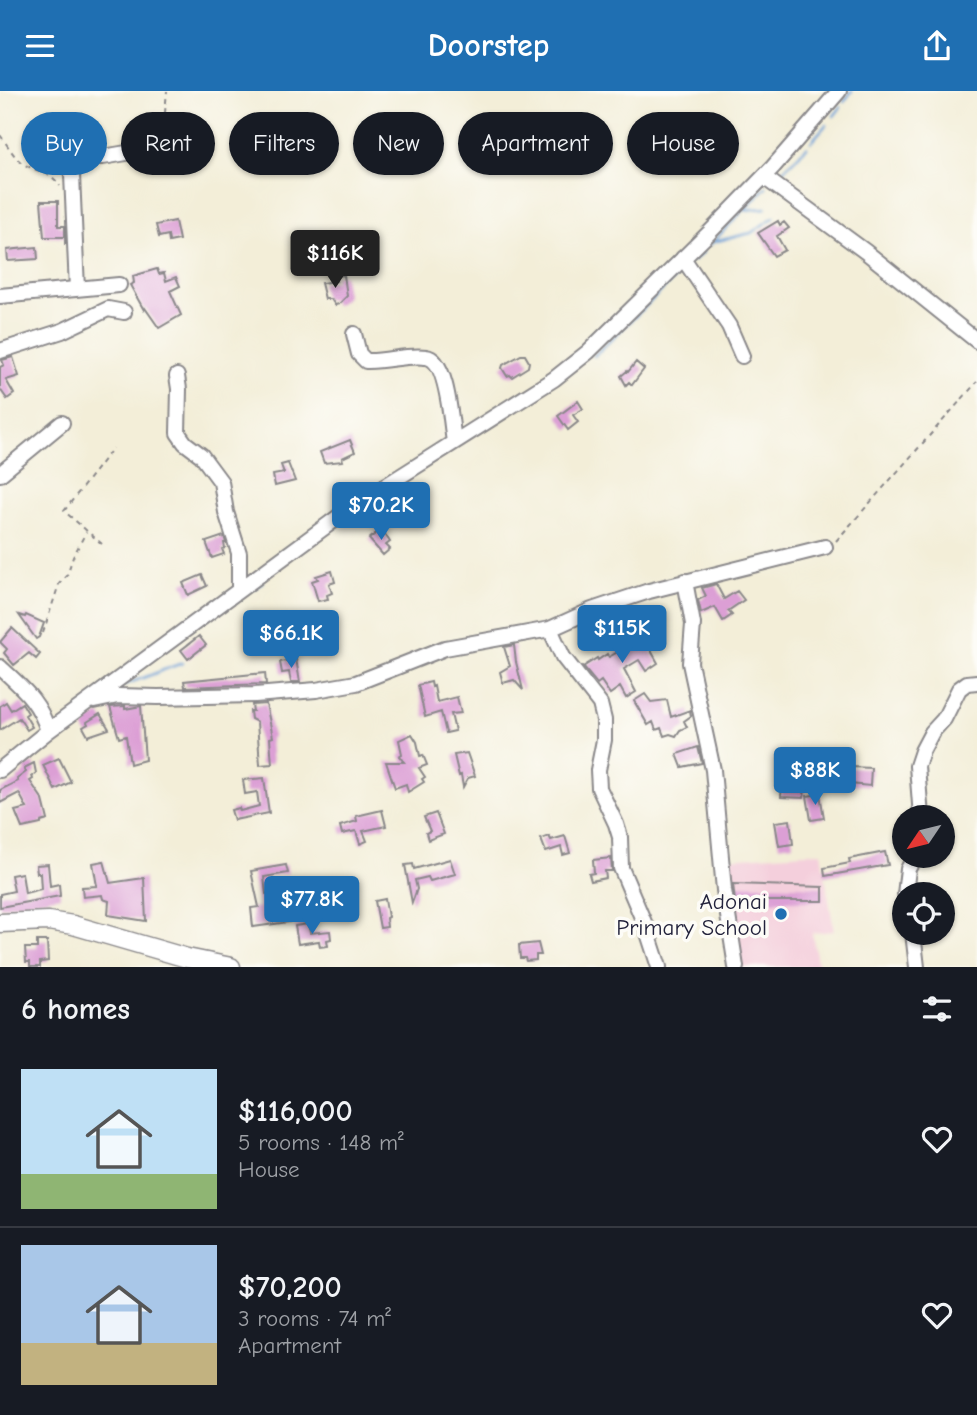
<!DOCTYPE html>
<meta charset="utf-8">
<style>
:root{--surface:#171b24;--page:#242831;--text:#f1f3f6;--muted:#9ea1a6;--line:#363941;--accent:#1f6fb2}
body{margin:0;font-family:"Comic Neue",sans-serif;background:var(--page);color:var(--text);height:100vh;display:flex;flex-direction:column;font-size:26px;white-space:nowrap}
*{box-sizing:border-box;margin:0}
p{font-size:23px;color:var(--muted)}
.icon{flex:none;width:38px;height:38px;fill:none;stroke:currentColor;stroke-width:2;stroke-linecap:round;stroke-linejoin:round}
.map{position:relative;height:876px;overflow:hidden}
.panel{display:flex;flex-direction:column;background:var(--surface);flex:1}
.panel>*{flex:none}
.guide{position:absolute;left:21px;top:21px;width:936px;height:63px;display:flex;gap:14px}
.needle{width:46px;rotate:235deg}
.tools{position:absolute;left:892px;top:714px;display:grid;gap:14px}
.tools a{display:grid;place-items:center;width:63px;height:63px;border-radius:50%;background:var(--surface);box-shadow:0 2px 5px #0004;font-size:35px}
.price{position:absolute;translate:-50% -60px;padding:0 16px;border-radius:7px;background:var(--accent);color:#fff;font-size:23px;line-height:46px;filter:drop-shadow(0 2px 4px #0008)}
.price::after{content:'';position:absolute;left:50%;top:42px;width:21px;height:16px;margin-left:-10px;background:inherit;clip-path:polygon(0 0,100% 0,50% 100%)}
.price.on{background:#222;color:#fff}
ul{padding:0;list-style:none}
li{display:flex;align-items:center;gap:21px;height:175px;padding:0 21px}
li+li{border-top:2px solid var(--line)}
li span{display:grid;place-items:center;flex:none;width:196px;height:140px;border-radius:0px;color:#555}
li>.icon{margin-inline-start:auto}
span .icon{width:84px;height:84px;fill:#fffc;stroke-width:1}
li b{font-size:30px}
h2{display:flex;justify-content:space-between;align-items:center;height:84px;padding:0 21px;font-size:30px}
.chip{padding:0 24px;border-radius:32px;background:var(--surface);box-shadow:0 2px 5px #0004;font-size:24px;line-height:63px}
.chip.on{background:var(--accent);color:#fff}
header{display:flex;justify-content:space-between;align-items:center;height:91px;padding:0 21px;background:var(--accent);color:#fff;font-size:32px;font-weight:700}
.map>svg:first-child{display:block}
</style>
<header><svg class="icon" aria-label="menu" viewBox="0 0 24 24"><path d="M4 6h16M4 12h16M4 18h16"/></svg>Doorstep<svg class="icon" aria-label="share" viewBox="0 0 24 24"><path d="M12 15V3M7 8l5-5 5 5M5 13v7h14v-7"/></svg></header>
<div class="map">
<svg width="977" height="876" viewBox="0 0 977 876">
<rect width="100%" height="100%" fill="#fdfcf7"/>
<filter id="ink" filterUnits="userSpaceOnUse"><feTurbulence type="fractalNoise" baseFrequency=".0143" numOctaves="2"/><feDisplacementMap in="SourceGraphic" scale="14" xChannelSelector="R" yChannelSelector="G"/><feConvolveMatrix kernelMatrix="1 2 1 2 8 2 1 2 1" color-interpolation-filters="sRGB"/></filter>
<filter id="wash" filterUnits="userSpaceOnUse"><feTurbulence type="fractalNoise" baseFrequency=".00686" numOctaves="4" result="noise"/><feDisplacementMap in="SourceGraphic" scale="28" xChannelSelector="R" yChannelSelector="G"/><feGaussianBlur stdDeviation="1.57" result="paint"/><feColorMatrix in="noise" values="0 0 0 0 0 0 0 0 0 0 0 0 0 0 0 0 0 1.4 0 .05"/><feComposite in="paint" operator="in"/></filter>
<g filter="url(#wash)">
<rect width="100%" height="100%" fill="#f3eed8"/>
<!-- built -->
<path fill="#f4cfdc" d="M821,761L834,840L812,842L818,876H739L725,767Z"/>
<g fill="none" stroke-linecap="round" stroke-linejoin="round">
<!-- stream -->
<path stroke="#699ed6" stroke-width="2.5" d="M844,11L852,0
M834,25L841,16
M811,51L826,34
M774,88L807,56
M744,119L766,117
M713,151L751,142L774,126
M710,154L766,96
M693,170L703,161
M594,265L685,177
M255,497L262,491
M117,596C140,589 160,580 182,572"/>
</g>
<g id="blocks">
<!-- building -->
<path fill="#dc9fd5" d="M531,52L545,70L531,80L518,62Z
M41,110H58V135H65V154V146H44Z
M175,130L179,149L169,151L168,144L159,146L156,134Z
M778,130L780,134L784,131L789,137L777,145L785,159L774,165L758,142Z
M37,156L38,168L8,170L7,159Z
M157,178L159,183L164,182L166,190L176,186L180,195L170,200L181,224L159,237L145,217L144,219L130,194L134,192L133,185Z
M344,184L347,205L339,213L335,214L331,208H325L321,192L336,190L335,185Z
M521,264H525L529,271L528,276L512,286L510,284L507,285L502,277L503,274Z
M13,266L19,285L6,289L14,303L7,308L0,298V276L4,274L2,269Z
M636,271L644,278L632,294L629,291L626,294L621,285L627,280L628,281Z
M578,310L583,318L573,324L578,331L568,339L558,325Z
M350,349L355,361L342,367L343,370L324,372L320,361Z
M288,372L295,390L275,395L273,384L284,382L281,374Z
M380,439L381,442L383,440L390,451L386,454L390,458L383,464L369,448Z
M224,445L226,452H224L225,457L222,458L224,463L212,467L206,451Z
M332,480L335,491L329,493L332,502L327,504L328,508L318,510L312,490L318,488L316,485Z
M202,484L207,495L188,504L183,492Z
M716,493L724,508L737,500L744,509L728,520L732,524L723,530L715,516L701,522L698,509L706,505L702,497Z
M19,524L25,526L26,524L44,532L39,546L36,548Z
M12,537L40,563L36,568L29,562L14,574L4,562L7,558L0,551Z
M634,540L636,543L640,540L658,572L646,580L639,569L624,578L636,601L626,607L620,596L610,603L601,590L597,593L583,576L597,567L598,569L607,563L609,566L633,552L628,545Z
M199,545L206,554L188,568L181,559Z
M514,554L516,571L523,599L514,589L503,592L500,581L510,575L504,556Z
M296,568L300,591H291L289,581L282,582L280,571Z
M265,582L266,593L185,596L184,590Z
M431,591L432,596L434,595L437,611L457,606L461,622L451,623L455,640L446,642L441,621L425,626L418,594Z
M645,603L651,611L667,609L671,626L690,619L691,625L684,630L687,636L680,639L676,645L670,643L664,645L661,637L656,639L653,631L648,634L634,610Z
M6,611L11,619L22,612L28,622L25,624L32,636L27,639L19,627L0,639V615Z
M266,613L273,646L270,647L272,673L260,674L257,631L251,628L250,620H253L252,614Z
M125,615V618L141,615L145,669L130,673L126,645L119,647L110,616Z
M100,623L109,638L88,645L83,636L88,633L87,631Z
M412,643L417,651L420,665L423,664L427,674L419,677L425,686L422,688L424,691L408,701L406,693L395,697L386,671H404L399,665L402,663L399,649Z
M698,656L702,672L682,676L677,663Z
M467,662L475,685L468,687L463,696L461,684L459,685L454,664Z
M59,667L71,691L55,699L43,674Z
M34,672L36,682L32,685L33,688L30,690L43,709L48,729L41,731V733L22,737L15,720L27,717L19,702L0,712V699L18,690L17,688L26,681L24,677Z
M851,676L871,677L870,695L850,693Z
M264,687L269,722L234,729L231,719L239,717L240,720L259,715L257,701L245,703L243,689Z
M782,692L805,694L804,707L781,706Z
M820,703L824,727L811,729L807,705Z
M382,719L386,735L363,740L367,750L360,753L356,740L342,743L340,735L357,730L356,725Z
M436,722L444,743L428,749L426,742L430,740L424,726Z
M790,729L793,753L779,755L775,731Z
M549,745L551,749L565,745L570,762L563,764L561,756L546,761L541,748Z
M885,761L888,774L825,785L824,777L850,772L849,768Z
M611,767L612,780H605L606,787L591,790L589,783L594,782L593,769Z
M450,768L455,783L430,790L428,786L415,789L417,798L412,812L405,774L413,773L414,778Z
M104,770L110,792L144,787L146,830L108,824L109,810L103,808L102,804L83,806L82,796L97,795L93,772Z
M48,773L50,795L59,793L60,805L0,816V803L14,800L11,784L22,782L25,802L41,798L40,782H37L36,774Z
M286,774L288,782L264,786L266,803L289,800L291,808L286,809L289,831L253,836L251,817L259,816L251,780Z
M733,793L823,796V810H735Z
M385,808L388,826L386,827L387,836L380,837L375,810Z
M308,833L310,842L330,840L331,848L327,849L328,855L320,856L319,850L298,853L295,835Z
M37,850H47L48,870L40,871V876H30V871H26L25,857H37Z
M538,852L541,864H536V869L526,870L525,867H520L519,854Z"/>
</g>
</g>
<g filter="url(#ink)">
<use href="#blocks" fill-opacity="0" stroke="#8a888a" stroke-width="2"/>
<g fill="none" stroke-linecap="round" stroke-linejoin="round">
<!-- minor casing -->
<g stroke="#8a888a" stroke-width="18">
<path id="minor" d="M764,86L866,161L977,250
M683,167L729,235L742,265
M77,198L72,84L76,73L81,66H103L144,59L165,45
M0,205L119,194
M354,243L359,263L366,270C386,271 407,263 426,266C448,268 451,334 454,351
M0,260L62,240L108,218L124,221
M177,285L179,298L178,342L185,352L201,364L221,391L226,421L239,462V499
M0,383L62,332
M685,490L693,533L690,572L713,679L724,799L736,876
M550,538L563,566L600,613L604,629V649L598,679L599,697L616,733L620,746L621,777L646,836L659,876
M0,576C22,597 39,609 48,640
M94,610L118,605L158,606L255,604L316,599L356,592L445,557L550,538L592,519L649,500L825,456
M0,679L48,640L352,416L554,288L588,261L709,142L773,76L839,0
M921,726L917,675L922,660L932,641L944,628L959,598L967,592L977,591
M905,803L908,778L915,765
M913,842L917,876"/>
</g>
<!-- major casing -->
<g stroke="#8a888a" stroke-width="21">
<path id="major" d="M0,832L48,830L73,834L187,867L231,876"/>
</g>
<!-- path -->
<path stroke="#8a888a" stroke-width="2" stroke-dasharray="5 5" stroke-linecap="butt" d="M164,32L167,0
M0,44C7,53 13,65 22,72C35,81 51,80 60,95
M836,450L977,291
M102,453L64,420L113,357
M43,542L59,493L67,484L73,466L86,441"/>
<!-- minor -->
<use href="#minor" stroke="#fff" stroke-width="14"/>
<!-- major -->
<use href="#major" stroke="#fff" stroke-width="18"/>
</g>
</g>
<!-- markers -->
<circle fill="#1f6fb2" stroke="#fdfcf7" stroke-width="2.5" cx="781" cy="823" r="7"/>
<g text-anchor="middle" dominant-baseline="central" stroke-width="7" stroke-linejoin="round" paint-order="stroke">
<!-- poi labels -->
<g font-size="23" fill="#22223b" stroke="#fdfcf7" text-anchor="end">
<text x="767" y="810">Adonai<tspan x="767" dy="26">Primary School</tspan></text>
</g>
</g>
</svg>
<div class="tools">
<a><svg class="needle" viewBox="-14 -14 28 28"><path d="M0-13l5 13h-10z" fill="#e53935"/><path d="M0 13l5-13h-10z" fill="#9ea1a6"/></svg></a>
<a><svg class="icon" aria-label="locate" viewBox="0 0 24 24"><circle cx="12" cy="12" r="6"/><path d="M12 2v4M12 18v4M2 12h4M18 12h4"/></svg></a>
</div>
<b class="price on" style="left:335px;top:199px">$116K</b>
<b class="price" style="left:381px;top:451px">$70.2K</b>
<b class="price" style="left:622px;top:574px">$115K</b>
<b class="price" style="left:291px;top:579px">$66.1K</b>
<b class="price" style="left:815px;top:716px">$88K</b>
<b class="price" style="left:312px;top:845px">$77.8K</b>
<div class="guide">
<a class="chip on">Buy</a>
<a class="chip">Rent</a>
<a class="chip">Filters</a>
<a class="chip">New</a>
<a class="chip">Apartment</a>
<a class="chip">House</a>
</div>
</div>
<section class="panel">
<h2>6 homes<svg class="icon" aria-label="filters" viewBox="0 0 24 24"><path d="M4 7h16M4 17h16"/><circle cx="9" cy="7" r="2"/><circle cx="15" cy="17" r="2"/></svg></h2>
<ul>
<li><span style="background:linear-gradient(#bfe0f5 75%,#8fb573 0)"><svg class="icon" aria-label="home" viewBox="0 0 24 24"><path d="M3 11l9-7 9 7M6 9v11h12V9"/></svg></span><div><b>$116,000</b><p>5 rooms · 148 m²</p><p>House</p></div><svg class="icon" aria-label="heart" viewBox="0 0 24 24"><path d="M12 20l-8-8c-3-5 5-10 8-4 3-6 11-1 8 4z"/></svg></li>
<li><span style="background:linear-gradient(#a9c7e8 70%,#c2b280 0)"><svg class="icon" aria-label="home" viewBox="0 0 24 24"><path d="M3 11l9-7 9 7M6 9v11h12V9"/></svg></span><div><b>$70,200</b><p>3 rooms · 74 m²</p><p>Apartment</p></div><svg class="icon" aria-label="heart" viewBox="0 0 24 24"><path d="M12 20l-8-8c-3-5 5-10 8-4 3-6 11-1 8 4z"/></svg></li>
</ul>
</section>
